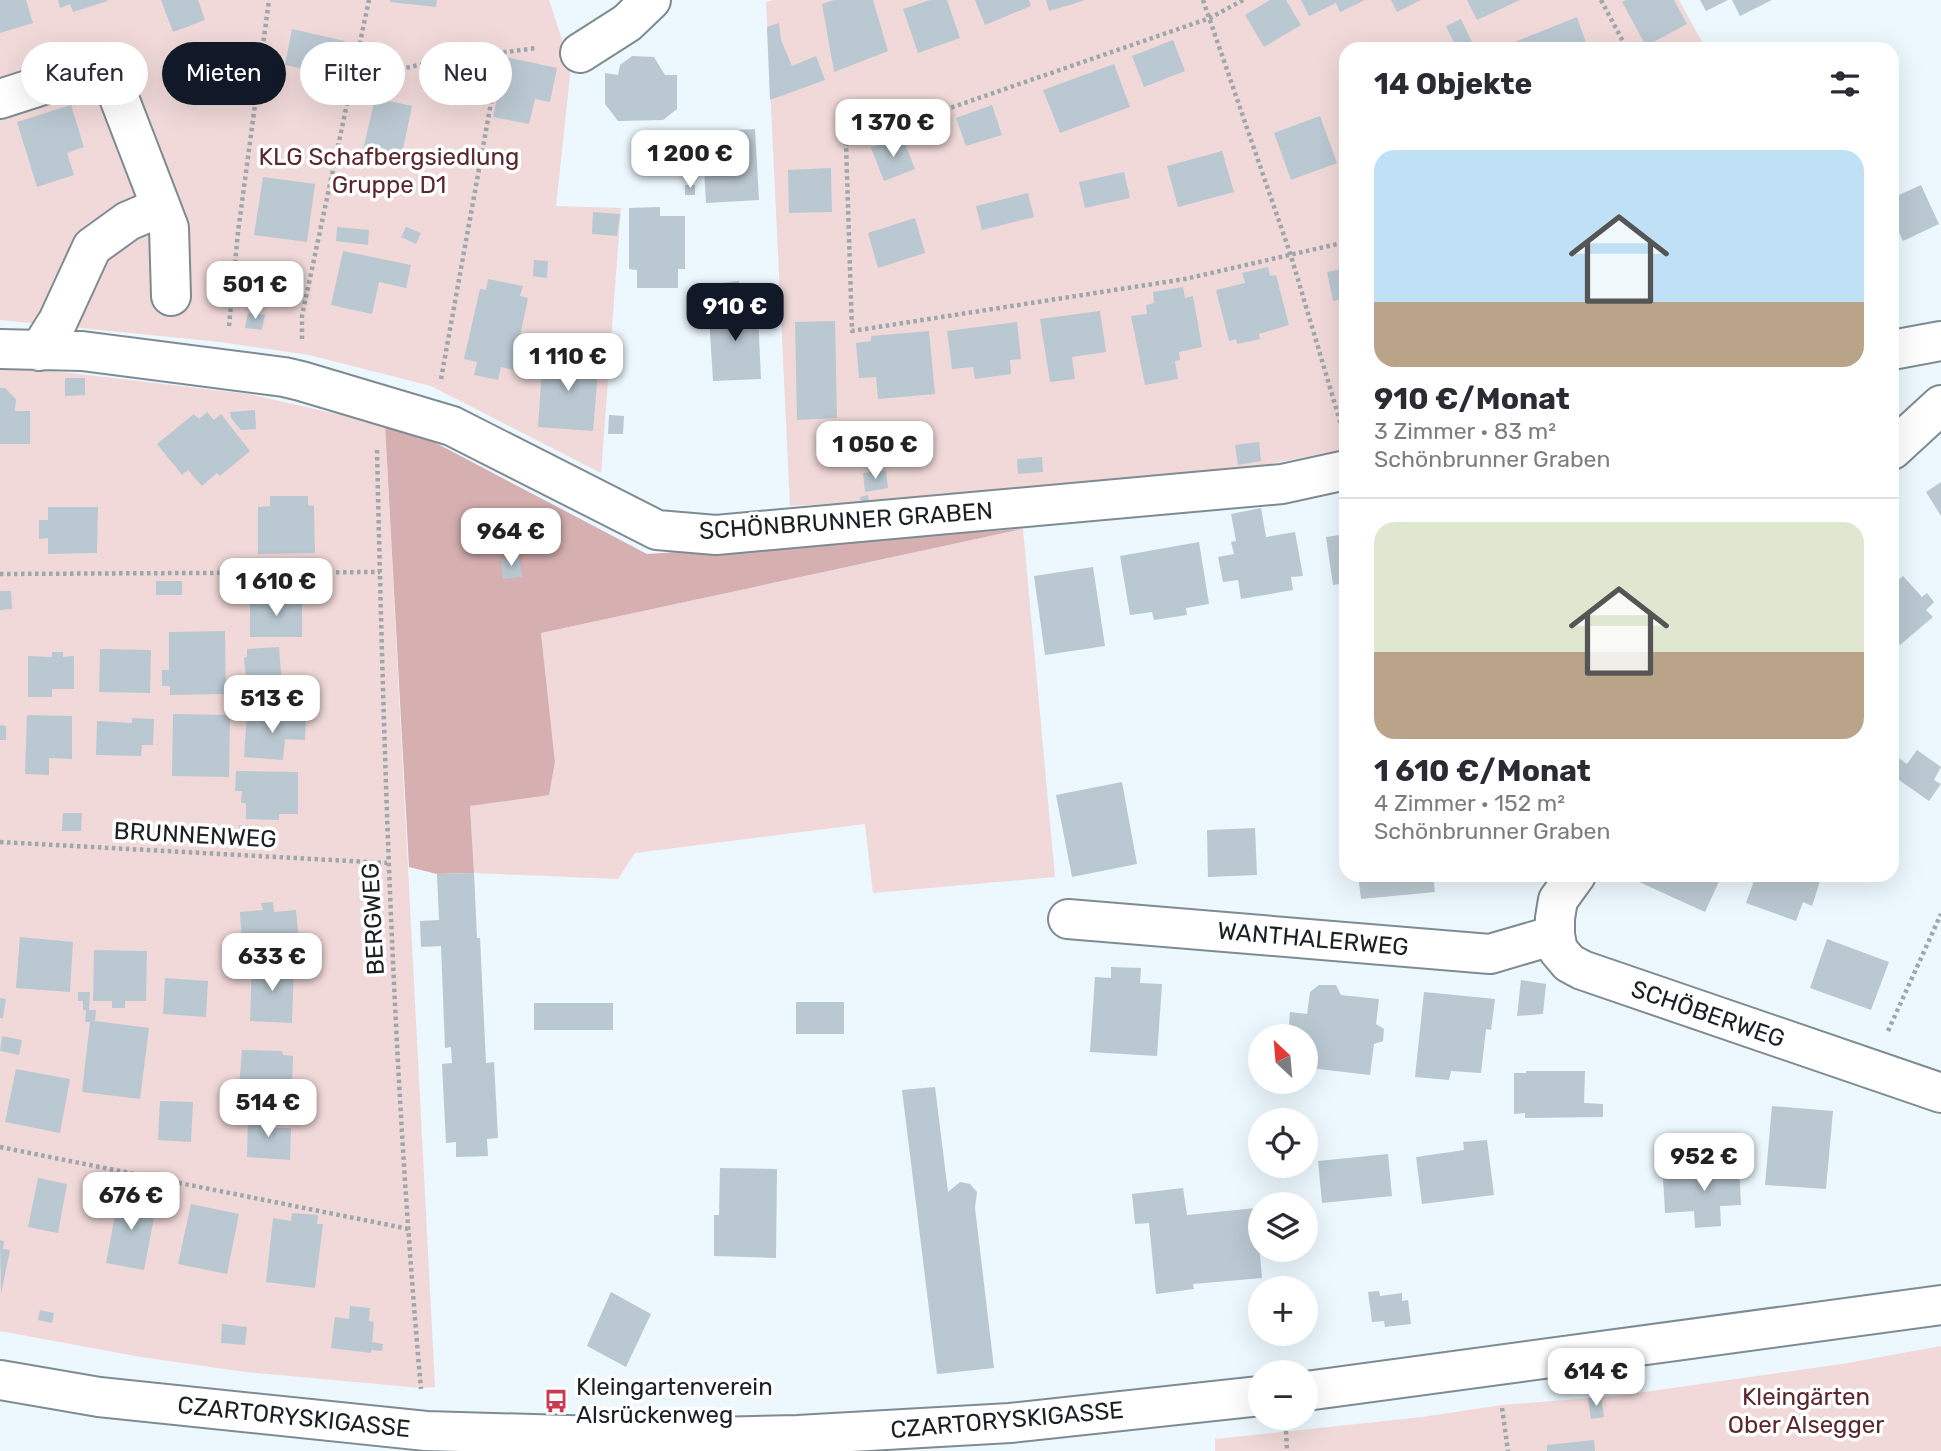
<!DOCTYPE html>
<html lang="de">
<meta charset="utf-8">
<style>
:root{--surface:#fff;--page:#f2f2f3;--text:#2b2b33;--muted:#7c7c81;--line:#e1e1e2;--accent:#111827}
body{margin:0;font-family:Rubik,sans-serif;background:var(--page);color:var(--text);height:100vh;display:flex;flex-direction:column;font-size:26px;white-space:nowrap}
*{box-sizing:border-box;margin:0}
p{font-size:23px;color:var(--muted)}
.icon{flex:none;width:38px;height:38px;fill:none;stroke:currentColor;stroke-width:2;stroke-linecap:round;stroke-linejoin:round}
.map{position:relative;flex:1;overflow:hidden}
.drawer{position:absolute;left:1339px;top:42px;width:560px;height:840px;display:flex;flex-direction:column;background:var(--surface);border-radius:21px;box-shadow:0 7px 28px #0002}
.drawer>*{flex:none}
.guide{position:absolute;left:21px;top:42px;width:665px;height:63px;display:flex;gap:14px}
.needle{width:46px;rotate:334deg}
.fabs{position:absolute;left:1248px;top:1024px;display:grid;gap:14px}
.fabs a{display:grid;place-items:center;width:70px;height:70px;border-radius:50%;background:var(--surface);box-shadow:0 7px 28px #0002;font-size:35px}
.price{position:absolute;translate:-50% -60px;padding:0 16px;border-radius:14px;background:#fff;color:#222;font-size:23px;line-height:46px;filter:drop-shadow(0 2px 4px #0008)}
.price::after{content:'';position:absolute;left:50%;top:42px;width:21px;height:16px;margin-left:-10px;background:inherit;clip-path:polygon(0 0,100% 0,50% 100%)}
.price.on{background:var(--accent);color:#fff}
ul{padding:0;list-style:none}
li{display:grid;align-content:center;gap:14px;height:371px;padding:0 35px}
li+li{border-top:2px solid var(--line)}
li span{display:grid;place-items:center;height:217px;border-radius:21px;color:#555}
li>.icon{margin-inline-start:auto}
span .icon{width:126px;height:126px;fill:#fffc;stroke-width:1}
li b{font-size:30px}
h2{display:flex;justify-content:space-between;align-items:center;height:84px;padding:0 35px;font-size:30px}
.chip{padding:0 24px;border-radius:32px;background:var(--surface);box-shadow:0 7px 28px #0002;font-size:24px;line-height:63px}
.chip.on{background:var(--accent);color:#fff}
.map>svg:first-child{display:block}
</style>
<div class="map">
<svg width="1941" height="1451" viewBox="0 0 1941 1451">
<rect width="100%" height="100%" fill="#ecf7fe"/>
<!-- green -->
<path fill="#f1d9d9" d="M0,0H549L571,67L556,206L621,208L601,473L431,386L309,355L220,342L0,320Z
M773,0H1679L1706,49H1346V449L1165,485L790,506L766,2Z
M0,368L37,369L248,394L385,425L435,1387L421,1388L245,1372L141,1357L0,1331Z
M1023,529L1055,877L873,893L865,824L635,853L618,879L474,873L470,806L549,794L555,762L541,633Z
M1941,1346V1451H1215V1439L1422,1417L1502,1405L1616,1396L1842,1364Z"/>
<!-- forest -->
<path fill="#d6b0b1" d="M385,425L436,443L647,554L1023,529L541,633L555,762L549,795L470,806L474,873L437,874L409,867Z"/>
<!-- building -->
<path fill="#bac8d1" d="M0,0H26L33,23L0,33Z
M58,0H107L108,1L73,12L70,4L60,8Z
M161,0H198L205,20L173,32Z
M390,0H437L436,7L390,2Z
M834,0H873L888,51L834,72L822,4Z
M930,0H947L960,38L918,53L903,9Z
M975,0H1029L1031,6L985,25Z
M1046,0H1083V1L1049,11Z
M1270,0H1286L1301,25L1264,47L1245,15Z
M1301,0H1365L1340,12L1336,3L1309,16Z
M1391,0H1421L1397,12Z
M1467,0H1520L1477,20Z
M1626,0H1674L1687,24L1646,46L1622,2Z
M1700,0H1728L1706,11Z
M1732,0H1772L1740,16Z
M1577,17L1586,43L1570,49H1514L1512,43Z
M1461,19L1472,42L1457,49L1446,26Z
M779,23L781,40L792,66L816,56L825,80L770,100L767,27Z
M292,29L345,41L338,76L285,65Z
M1173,40L1185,71L1144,87L1132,56Z
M632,56L654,57L665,75H677V109L663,120L618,121L605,104V73L618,75L620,65Z
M506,57L557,68L550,102L535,99L529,124L493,117Z
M1114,64L1130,107L1060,133L1043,90Z
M442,69L482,77L476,104L437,96Z
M375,98L412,106L401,159L363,150Z
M71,105L84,147L67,153L74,175L37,187L17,122Z
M992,105L1002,135L966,146L956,118Z
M1320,116L1337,163L1291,180L1274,133Z
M755,129L759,200L706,203L702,132Z
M902,136L915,169L884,181L871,148Z
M1222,151L1234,192L1178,207L1167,166Z
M831,168L832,212L789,213L788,170Z
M1124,172L1130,198L1085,208L1079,182Z
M263,177L315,184L307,242L254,235Z
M1892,178L1899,195L1921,185L1939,224L1903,241L1897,228L1892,231Z
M685,185H695V195H685Z
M1028,193L1034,217L982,230L976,206Z
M660,207V216H685V269H678V288H637V270L629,269V208Z
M593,212L620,214L617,236L592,234Z
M915,218L925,253L878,268L868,233Z
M337,227L369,230L368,245L336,241Z
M406,227L421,233L416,244L401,237Z
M343,251L411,265L406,288L379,282L372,314L331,305Z
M534,260L548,261L547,278L533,276Z
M1268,267L1270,276L1276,275L1289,325L1259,334L1260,339L1237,344L1236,339L1229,341L1216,290L1245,283L1242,273Z
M1346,268V298L1333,301L1327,272Z
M488,279L523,286L520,296L528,298L513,370L501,367L498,380L474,375L477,362L464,359L480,289L486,290Z
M739,281L740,296L705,300L703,285Z
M1183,287L1185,298L1193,296L1202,347L1179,352L1180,360L1175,361L1178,379L1145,385L1131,316L1147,314L1146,305L1154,303L1153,292Z
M748,302L749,315L758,314L761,379L713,381L709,316L718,315V303Z
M1100,311L1106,352L1072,357L1075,379L1050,382L1040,319Z
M248,313L265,315L262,330L245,328Z
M835,321L837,418L797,420L795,322Z
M1017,322L1021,359L1010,360L1011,374L975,379L973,367L952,369L947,331Z
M929,331L935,394L878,399L876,377L859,378L856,343L871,341V336Z
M543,354L599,359L593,431L538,427Z
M65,378H85V395L65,396Z
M0,388H5L16,399L15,411H30V444H0Z
M255,410L256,429L241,430L231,418L230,412Z
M207,412L214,420L221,414L250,451L220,476L217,473L202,486L188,470L182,475L157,444L194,414L199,419Z
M609,415L624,416L623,434H608Z
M1259,442L1261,461L1238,465L1235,445Z
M1042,457L1043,472L1018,474L1017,459Z
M886,470L888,488L865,492L863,473Z
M1941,482V516L1926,492Z
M868,495L869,501L861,503L860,497Z
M270,496H308V505L314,506L315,553L258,554V507L270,506Z
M48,507H98L97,553L48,554V538L39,539V520H48Z
M1261,508L1266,537L1295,532L1303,576L1291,577L1293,590L1241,599L1238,580L1223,582L1218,557L1234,554L1231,542L1236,541L1231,514Z
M1346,534V583L1333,585L1326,537Z
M1199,542L1209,604L1186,608L1187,615L1154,620L1152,612L1130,615L1120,556Z
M519,557L522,577L503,579L501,559Z
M1093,567L1105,646L1045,655L1034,576Z
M1903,576L1922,597L1927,593L1934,602L1926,610L1933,617L1900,645L1892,635V585Z
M156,581H182V595H156Z
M0,591H11L12,609L0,610Z
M250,598H302V637H250Z
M225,631L226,694L170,695V686H162V670H169V632Z
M279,647L283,701L249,706L244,658L247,657V649Z
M100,649L151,650L150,693L99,692Z
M52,652H63V657L74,656V689H52V697H28V656L52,657Z
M247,713L306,717L305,740L285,739L283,760L244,757Z
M173,714L230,715L229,777L172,776Z
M27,715L72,716V759L49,758V775L25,774Z
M132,718L154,719L153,745H142L141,756L96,755L97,721L132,723Z
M0,725L6,726V740H0Z
M1917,750L1941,767L1934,780L1941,784L1929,801L1892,775V753L1907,764Z
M236,771L298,772V814H279V820L246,819V803H241L242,791H235Z
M1122,782L1137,864L1072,877L1056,795Z
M63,813H82L81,831H62Z
M239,825H252L251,842L239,841Z
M1255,828L1257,875L1208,877L1207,830Z
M474,873L477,938H480L486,1063L494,1062L498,1138L487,1139L488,1156L456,1157V1142L446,1143L442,1064L452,1063L451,1047L445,1048L441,946L421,947L420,921L439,920L437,874Z
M1358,875H1433L1435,892L1361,899Z
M1642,875H1722L1705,912L1639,882Z
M1756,875H1822L1812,906L1803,902L1796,921L1746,903Z
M273,902L274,912L296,910L299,941L242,943L240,912L263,910L261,903Z
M20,937L73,942L70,992L16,988Z
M1827,939L1889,962L1871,1010L1810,988Z
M94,950L147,951L146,1001H125V1008H112V1001H93Z
M252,963L294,964L292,1023L250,1021Z
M1111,967L1141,968L1140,983L1162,984L1157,1056L1090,1052L1095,977L1111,978Z
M165,978L208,981L206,1017L163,1014Z
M1521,980L1546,984L1543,1014L1517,1016Z
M1319,985H1336L1341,995L1379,999L1376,1024L1384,1029L1383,1041L1374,1044L1370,1075L1310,1068L1312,1041L1306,1040V1036H1288L1290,1012L1307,1014L1310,992Z
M78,992H90L89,1010H96L95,1021L149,1028L140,1099L82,1092L90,1022H85L86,1010H83V1001H78Z
M1424,992L1495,999L1491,1030L1486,1029L1481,1073L1451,1071L1449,1080L1415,1077Z
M0,998L6,999L3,1018H0Z
M796,1002H844V1034H796Z
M534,1003H613V1030H534Z
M2,1036L22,1040L19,1055L0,1051Z
M242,1050L282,1051L283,1055L293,1056L292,1085H281L280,1091L239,1087Z
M16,1069L70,1079L60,1133L5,1122Z
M1526,1071H1585L1584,1103L1603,1104V1117L1525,1118V1113L1514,1114V1073H1526Z
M935,1087L948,1192L960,1182L970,1184L977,1192L975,1208L994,1368L937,1374L902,1090Z
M160,1101L193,1102L191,1142L158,1140Z
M1772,1106L1833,1111L1826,1189L1765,1185Z
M248,1115L275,1118L274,1128H291L290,1160L247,1157Z
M1487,1140L1494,1195L1422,1204L1416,1157L1464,1150L1463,1142Z
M1388,1154L1392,1196L1322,1203L1318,1161Z
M1739,1163L1741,1205L1720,1206L1721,1226L1695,1228L1694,1211L1665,1213L1663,1177L1705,1175L1704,1165Z
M720,1168L777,1169L776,1258L714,1256V1215H719Z
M38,1178L67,1184L58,1233L28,1227Z
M1183,1188L1187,1215L1256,1208L1262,1278L1193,1284L1194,1289L1156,1294L1149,1223L1135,1224L1132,1194Z
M119,1194L157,1202L144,1270L106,1263Z
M191,1204L239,1214L227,1274L178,1264Z
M292,1213L318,1215L317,1224H323L315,1288L266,1282L273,1218L291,1221Z
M0,1240L4,1241L3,1249L10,1250L1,1294Z
M1379,1291L1380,1296L1402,1293V1301L1408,1300L1411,1324L1385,1327L1384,1321L1372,1322L1368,1292Z
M611,1292L651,1314L626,1367L587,1346Z
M350,1306L370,1308L369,1321L374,1322L372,1342L383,1344L382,1351L371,1350V1353L331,1348L335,1317L349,1319Z
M40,1310L54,1313L52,1323L38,1320Z
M222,1324L247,1327L245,1345L221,1343Z
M1601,1396L1604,1417L1591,1419L1588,1398Z
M1594,1440L1595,1451H1547V1445Z"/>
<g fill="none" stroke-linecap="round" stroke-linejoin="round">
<!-- minor casing -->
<g stroke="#7e8b93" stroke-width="42">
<path id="minor" d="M580,53L627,23L651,0
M0,99L93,69
M161,207L169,228L171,296
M0,349L82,351L284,377L301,381L452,426L657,530L716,535L1282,484L1346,470
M1892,350L1941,341
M39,351L58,321L92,247L128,221L161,207L116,90
M1892,450L1941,405
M1576,875L1558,900L1555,918V935L1558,950L1569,963L1582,970L1941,1093
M1068,919L1490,954L1555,935
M0,1380L99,1397L426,1431L670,1438L798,1435L1010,1423L1260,1396
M1306,1391L1941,1305"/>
</g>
<!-- path -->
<path stroke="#9ea7ac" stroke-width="4.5" stroke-dasharray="3.5 3.5" stroke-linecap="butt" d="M1203,0L1291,256L1342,428
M1243,0L1210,18L846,144L852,331L1185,279L1346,242
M1601,0L1627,49
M352,81L435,61L537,48
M229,326L238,232L269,0
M302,339V316L369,0
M441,379L500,53
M377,450C384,763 393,1076 421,1389
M0,574L380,572
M0,842L387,863
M1888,1031L1941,914
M0,1147L409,1229
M1502,1408L1508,1451
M1286,1431L1287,1451"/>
<!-- minor -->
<use href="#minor" stroke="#fff" stroke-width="38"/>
</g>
<!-- icons -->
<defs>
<g id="bus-bare" transform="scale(1.89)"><path d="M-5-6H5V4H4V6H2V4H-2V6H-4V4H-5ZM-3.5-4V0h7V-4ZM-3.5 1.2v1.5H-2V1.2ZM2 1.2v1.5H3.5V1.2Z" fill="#ca3a50" stroke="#fff" stroke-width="2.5" paint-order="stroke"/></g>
</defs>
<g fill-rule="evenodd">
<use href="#bus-bare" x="556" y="1401"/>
</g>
<g text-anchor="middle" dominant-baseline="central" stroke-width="7" stroke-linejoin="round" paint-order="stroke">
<!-- park labels -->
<g font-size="24" fill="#5b282c" stroke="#fff">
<text x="389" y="157">KLG Schafbergsiedlung<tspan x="389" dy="28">Gruppe D1</tspan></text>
<text x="1806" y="1397">Kleingärten<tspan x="1806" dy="28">Ober Alsegger</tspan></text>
</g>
<!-- street labels -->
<g font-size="24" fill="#1b2023" stroke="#fff">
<text transform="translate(846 521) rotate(-4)">SCHÖNBRUNNER GRABEN</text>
<text transform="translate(195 835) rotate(3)">BRUNNENWEG</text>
<text transform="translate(373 919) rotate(-93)">BERGWEG</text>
<text transform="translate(1313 939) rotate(5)">WANTHALERWEG</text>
<text transform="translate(1708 1014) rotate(19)">SCHÖBERWEG</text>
<text transform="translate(294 1417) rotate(6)">CZARTORYSKIGASSE</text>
<text transform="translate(1007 1420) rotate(-5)">CZARTORYSKIGASSE</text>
</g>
<!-- poi labels -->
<g font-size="24" fill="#1b2023" stroke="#fff" text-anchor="start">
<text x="576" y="1387">Kleingartenverein<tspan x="576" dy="28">Alsrückenweg</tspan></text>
</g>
</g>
</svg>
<div class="fabs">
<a><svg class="needle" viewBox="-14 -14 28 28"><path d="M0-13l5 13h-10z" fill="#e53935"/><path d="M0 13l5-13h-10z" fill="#7c7c81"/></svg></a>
<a><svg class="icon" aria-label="locate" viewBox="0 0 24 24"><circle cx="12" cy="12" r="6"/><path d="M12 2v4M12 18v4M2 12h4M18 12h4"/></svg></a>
<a><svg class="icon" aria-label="layers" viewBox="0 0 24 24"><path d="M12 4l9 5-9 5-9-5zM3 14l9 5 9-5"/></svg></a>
<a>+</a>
<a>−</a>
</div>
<b class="price" style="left:893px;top:159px">1 370 €</b>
<b class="price" style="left:690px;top:190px">1 200 €</b>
<b class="price" style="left:255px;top:321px">501 €</b>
<b class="price on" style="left:735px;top:343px">910 €</b>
<b class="price" style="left:568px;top:393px">1 110 €</b>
<b class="price" style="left:875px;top:481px">1 050 €</b>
<b class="price" style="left:511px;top:568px">964 €</b>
<b class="price" style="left:276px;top:618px">1 610 €</b>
<b class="price" style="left:272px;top:735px">513 €</b>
<b class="price" style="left:272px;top:993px">633 €</b>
<b class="price" style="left:268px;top:1139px">514 €</b>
<b class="price" style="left:1704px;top:1193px">952 €</b>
<b class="price" style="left:131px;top:1232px">676 €</b>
<b class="price" style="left:1596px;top:1408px">614 €</b>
<div class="guide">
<a class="chip">Kaufen</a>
<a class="chip on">Mieten</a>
<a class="chip">Filter</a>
<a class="chip">Neu</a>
</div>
<section class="drawer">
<h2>14 Objekte<svg class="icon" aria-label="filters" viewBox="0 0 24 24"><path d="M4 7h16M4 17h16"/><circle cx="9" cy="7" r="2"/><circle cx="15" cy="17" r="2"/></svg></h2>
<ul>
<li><span style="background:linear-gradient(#bfe0f5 70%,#b9a48a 0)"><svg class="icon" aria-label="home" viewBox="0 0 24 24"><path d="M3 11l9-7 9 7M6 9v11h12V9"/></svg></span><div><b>910 €/Monat</b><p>3 Zimmer · 83 m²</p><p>Schönbrunner Graben</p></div></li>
<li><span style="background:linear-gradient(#dfe7d0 60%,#b9a48a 0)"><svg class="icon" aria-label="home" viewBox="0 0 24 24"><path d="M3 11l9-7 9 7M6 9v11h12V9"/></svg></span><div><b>1 610 €/Monat</b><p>4 Zimmer · 152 m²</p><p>Schönbrunner Graben</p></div></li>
</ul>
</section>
</div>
